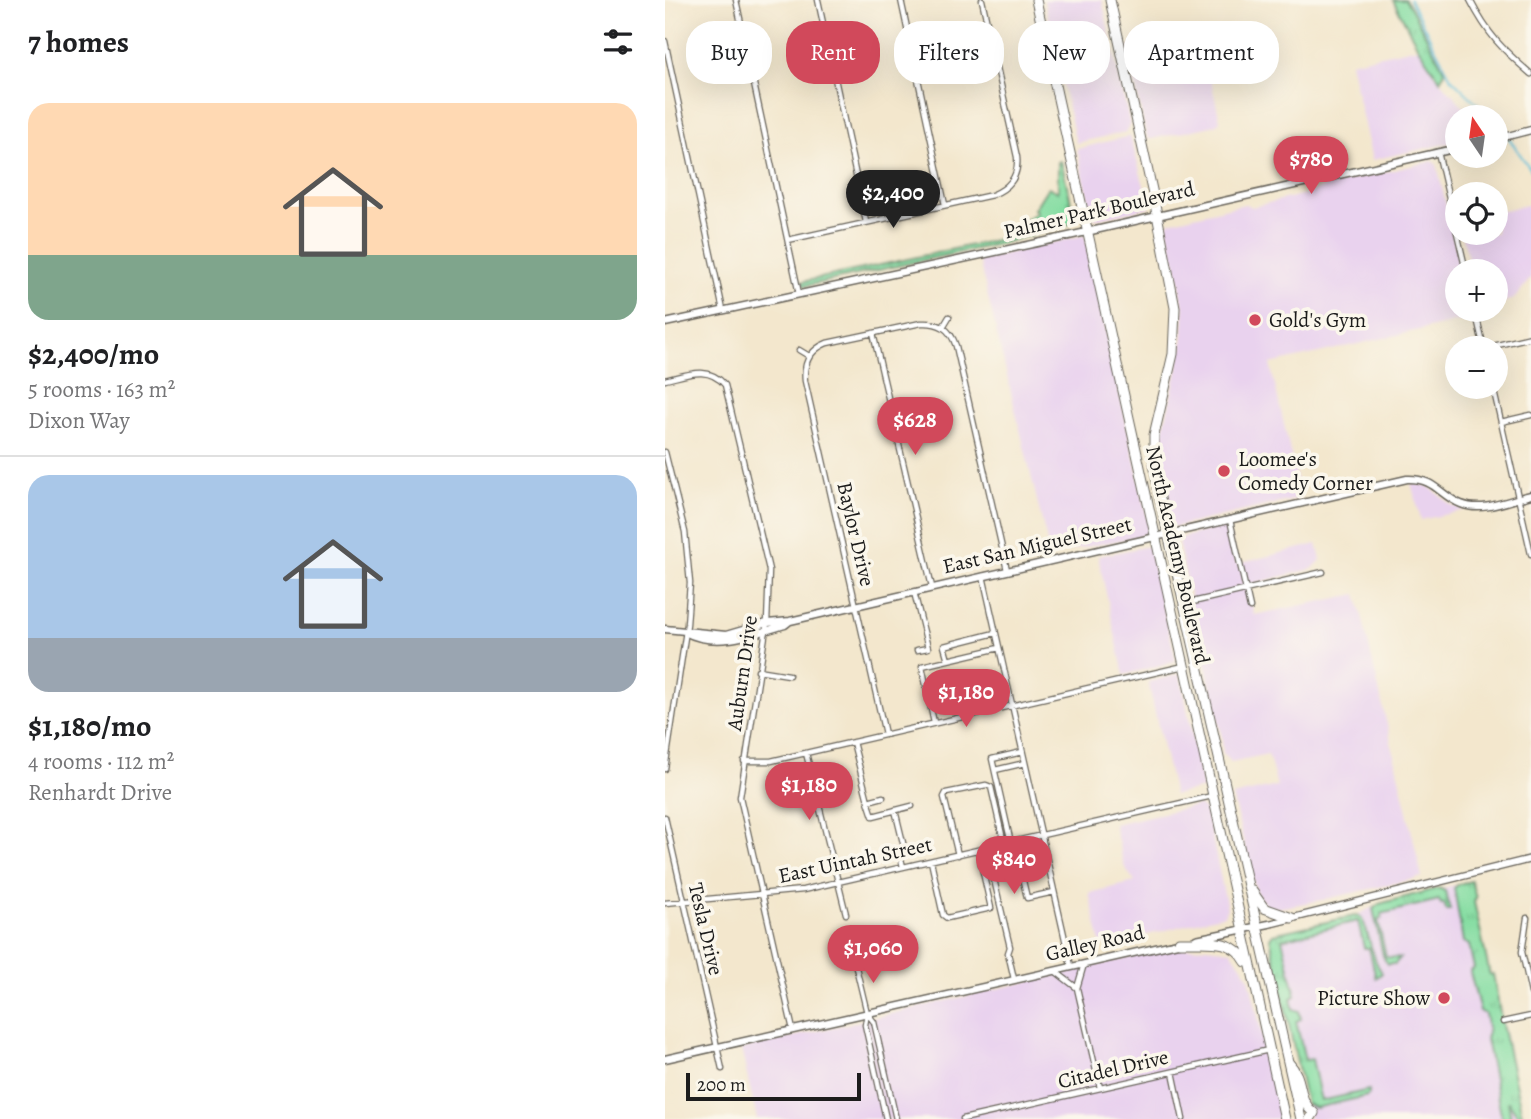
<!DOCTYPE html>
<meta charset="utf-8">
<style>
:root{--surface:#fff;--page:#f6f6f6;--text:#202124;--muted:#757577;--line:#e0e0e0;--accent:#d1495b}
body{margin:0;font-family:Alegreya,serif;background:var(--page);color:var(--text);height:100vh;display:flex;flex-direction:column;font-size:26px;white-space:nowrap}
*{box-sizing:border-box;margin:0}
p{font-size:23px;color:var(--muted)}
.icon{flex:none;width:38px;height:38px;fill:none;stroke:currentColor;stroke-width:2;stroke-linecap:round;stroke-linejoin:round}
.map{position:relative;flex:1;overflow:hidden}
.details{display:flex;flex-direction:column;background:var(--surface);width:665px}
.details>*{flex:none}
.guide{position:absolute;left:21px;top:21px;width:665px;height:63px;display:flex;gap:14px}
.needle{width:46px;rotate:347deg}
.tools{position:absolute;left:780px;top:105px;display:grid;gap:14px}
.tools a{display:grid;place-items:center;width:63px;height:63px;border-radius:50%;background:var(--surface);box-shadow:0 7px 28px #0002;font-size:35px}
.scale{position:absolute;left:21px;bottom:18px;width:175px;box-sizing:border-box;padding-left:7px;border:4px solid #1c1c1c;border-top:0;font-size:19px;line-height:24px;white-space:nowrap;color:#1c1c1c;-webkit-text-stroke:5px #fbf7ec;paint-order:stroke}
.price{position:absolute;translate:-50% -60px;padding:0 16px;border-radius:24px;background:var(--accent);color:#fff;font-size:23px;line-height:46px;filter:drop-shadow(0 2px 4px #0008)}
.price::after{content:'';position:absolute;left:50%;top:42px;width:21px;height:16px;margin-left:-10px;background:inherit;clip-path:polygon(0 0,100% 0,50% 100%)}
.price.selected{background:#222;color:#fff}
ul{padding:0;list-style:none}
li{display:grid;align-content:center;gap:14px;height:371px;padding:0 28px}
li+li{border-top:2px solid var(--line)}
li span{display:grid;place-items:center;height:217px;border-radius:21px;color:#555}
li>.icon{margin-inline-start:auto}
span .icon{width:126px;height:126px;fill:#fffc;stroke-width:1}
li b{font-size:30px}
h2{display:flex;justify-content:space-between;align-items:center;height:84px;padding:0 28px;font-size:30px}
.pill{padding:0 24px;border-radius:28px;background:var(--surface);box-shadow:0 7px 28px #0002;font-size:24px;line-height:63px}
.pill.selected{background:var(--accent);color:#fff}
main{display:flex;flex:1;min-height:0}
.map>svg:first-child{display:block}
</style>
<main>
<section class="details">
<h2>7 homes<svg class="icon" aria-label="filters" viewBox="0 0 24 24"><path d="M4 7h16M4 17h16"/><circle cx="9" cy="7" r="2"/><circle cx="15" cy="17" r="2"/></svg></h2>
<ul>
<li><span style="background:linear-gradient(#ffd9b3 70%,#7fa58c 0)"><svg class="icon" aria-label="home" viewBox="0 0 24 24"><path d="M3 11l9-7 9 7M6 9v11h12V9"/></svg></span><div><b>$2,400/mo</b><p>5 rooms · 163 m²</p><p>Dixon Way</p></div></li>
<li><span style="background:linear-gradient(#a9c7e8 75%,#9aa5b1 0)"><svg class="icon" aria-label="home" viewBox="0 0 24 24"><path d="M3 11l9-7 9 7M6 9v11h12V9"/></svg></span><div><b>$1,180/mo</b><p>4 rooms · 112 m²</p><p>Renhardt Drive</p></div></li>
</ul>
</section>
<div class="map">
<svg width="866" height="1119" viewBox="0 0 866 1119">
<defs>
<pattern id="grass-tufts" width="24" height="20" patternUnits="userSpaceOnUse" patternTransform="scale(1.75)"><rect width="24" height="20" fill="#85dda2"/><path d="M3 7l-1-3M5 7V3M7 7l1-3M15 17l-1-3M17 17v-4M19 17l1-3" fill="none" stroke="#72bd8b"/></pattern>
</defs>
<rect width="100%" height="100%" fill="#fbf7ec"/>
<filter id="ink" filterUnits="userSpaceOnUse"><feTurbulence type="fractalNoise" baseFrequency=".0143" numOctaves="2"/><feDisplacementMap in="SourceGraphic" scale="14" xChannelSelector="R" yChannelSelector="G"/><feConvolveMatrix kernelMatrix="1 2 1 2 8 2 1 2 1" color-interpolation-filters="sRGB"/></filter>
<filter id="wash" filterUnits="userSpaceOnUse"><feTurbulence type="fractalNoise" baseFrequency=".00686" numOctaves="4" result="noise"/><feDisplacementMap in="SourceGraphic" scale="28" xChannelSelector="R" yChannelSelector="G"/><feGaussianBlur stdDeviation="1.57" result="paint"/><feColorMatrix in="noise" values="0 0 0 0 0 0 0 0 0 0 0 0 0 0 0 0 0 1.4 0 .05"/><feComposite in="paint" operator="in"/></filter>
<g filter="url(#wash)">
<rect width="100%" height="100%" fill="#f3e7cd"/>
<!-- built -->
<path fill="#e9d2ee" d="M379,0H437L465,125L461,132L411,143Z
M516,35L532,34L536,36L555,121L551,125L486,139L483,138L481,133L462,50L467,45Z
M753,47L770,75L808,117H793V141L707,160L685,62Z
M465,136L485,207L430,219L427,215L412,149Z
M768,161L772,165L796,271H793V310H805L807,318L605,364L636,498L509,527L506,525L496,481L495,445L517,348L519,312L514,280L502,228L504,222L580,204L587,207L640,194L664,185Z
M866,204V278L849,299L831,304V271H806L797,233H831V212Z
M420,235L486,534L385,554L314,260Z
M746,483L763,486L786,505L800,510L756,520Z
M562,525L572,564L652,544L656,560L647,569L582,585L589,615L692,594L757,877L657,900L613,908L602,906L592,895L567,796L612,786L603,754L566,762L558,754L557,738L541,666L535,655L524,608L525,593L513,543L519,537Z
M484,546L511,661L459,675L433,556Z
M515,674L538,788L509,795L483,682Z
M534,805L542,813L562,908L559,915L443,945L436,944L424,893L470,882L459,866L449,824Z
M806,881L811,898L809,902L825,975L828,974L858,1119H645L605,944L606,935L692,915L714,904Z
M542,947L566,950L584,977L616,1119H92L76,1049L497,950Z"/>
<!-- grass -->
<path fill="url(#grass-tufts)" stroke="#507c5f" stroke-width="2" d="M728,0H740L745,6L780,72L775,80L753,47Z
M396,161L409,214L405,224L338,243L140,286L137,284V282L354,235L350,226L372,212L369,209L383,187L393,192V162Z
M806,881L811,898L809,902L825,975L828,974L838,1029L858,1119L854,1118L843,1101L846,1119H837L821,1039L823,1031L820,1014L815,1011L805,972L809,968L804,945L798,942L789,888L794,884Z
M774,888L780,891L785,910H781L779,903L776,904L774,900L716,914L717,918L713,920L721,957L735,958L730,964H722L718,956L708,909L714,904Z
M693,915C703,921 705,957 717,973L711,978L704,948H699L693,921L617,939L631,996L626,998L628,1009L634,1011L636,1019L631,1021L640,1060L647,1059L656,1101L704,1090V1094L702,1096L650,1108L641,1104L605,938L608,934Z"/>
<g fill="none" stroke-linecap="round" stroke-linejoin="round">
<!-- stream -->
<path stroke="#5cbfdb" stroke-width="2" d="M745,0L786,78L826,117
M831,123L839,133
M843,137L866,170"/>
</g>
</g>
<g filter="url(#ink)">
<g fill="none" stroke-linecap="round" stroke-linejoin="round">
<!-- street casing -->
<g stroke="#67635a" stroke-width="7">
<path id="street" d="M71,0L134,294
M153,0L201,222
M236,0L280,205
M805,0C823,35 837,49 866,74
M0,41L58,310
M773,152L801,271
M123,240L327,195C345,188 354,176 352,157L317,0
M810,310L819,348
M278,327L284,317
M208,333L267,587
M820,348L866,337
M134,350L144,356
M0,380C22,375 43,365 60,385L104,570L102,623L75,797L128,1030
M828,387L866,554
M836,422L866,415
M0,452L20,532L25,583L22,624L0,769
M565,520L585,608
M318,576L406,966
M249,592L263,648L252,650
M519,604L658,572
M283,660L279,646L330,633
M93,670L124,675
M269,723L257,666L334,648
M220,734L140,381C138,363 145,350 162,343L256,323C274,322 285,328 291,346L342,570
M188,742L203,801L218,797
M141,753L181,914
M79,761H106L519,666
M330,770L360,763
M203,801L208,816L247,806
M230,810L239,847L234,850L238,867
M0,817L57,1069
M349,842L362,898L389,892
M346,843L327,759L357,752
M320,849L325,872L328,875L345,947L343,953L349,979
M293,855L279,797L281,793L321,785L326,787L339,844
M266,861L278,915L282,918L326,908L313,850
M0,903L138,890L547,796
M862,918L857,952L866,993
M190,963L202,1013L200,1025L221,1119
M419,964L412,988L435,1088
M390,971L412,988
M202,1013L209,1022L231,1119
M838,1022L866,1016
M508,1072L518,1119
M298,1119L604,1050"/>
</g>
<!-- secondary casing -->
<g stroke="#67635a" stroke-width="9">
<path id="secondary" d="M831,139L866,130
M0,323L386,240L793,148
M0,629L61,635L102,623L125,621L742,479C770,478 774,495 796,504C818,513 844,500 866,495
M20,632C51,649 89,634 120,625L125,621
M531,939L604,924L866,859
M0,1059L517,942"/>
</g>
<!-- highway casing -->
<g stroke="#67635a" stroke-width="11">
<path id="highway" d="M371,0L620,1119
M445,0L489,199L510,308L508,354L489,435V462L494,494L636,1119
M587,891L599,908L627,918
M514,942C540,943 567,936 581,962
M624,1063C640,1080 631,1100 649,1113L645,1119"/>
</g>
<!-- street -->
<use href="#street" stroke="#fff" stroke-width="4.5"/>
<!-- secondary -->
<use href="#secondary" stroke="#fff" stroke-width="6"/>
<!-- highway -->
<use href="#highway" stroke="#fff" stroke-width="9"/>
</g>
</g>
<!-- markers -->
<g fill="#d1495b" stroke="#fbf7ec" stroke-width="2.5">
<circle cx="590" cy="320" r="7"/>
<circle cx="559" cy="471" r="7"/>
<circle cx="779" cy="998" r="7"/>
</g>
<g text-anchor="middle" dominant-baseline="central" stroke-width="7" stroke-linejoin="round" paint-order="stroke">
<!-- street labels -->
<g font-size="21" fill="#1c1c1c" stroke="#fbf7ec">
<text transform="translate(434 210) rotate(-13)">Palmer Park Boulevard</text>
<text transform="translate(191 534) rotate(77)">Baylor Drive</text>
<text transform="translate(372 545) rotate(-13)">East San Miguel Street</text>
<text transform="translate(513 555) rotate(77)">North Academy Boulevard</text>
<text transform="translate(77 673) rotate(-82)">Auburn Drive</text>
<text transform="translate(190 860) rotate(-12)">East Uintah Street</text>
<text transform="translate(41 929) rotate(77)">Tesla Drive</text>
<text transform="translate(430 943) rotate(-13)">Galley Road</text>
<text transform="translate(448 1069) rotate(-13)">Citadel Drive</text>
</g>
<!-- poi labels -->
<g font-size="21" fill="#1c1c1c" stroke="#fbf7ec" text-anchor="start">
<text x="604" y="320">Gold's Gym</text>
<text x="573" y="459">Loomee's<tspan x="573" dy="24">Comedy Corner</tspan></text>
<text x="765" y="998" text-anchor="end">Picture Show</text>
</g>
</g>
</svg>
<div class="tools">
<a><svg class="needle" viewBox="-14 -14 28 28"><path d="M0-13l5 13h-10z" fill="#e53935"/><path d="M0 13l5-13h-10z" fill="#757577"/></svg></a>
<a><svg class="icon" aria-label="locate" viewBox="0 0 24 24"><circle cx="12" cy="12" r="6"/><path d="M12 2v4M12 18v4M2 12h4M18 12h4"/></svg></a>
<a>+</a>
<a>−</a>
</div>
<div class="scale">200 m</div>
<b class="price" style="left:646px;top:196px">$780</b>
<b class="price selected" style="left:228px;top:230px">$2,400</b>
<b class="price" style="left:250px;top:457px">$628</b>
<b class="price" style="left:301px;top:729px">$1,180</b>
<b class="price" style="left:144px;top:822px">$1,180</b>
<b class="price" style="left:349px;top:896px">$840</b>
<b class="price" style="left:208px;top:985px">$1,060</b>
<div class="guide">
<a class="pill">Buy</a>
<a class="pill selected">Rent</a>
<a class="pill">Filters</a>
<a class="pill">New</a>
<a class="pill">Apartment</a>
</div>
</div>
</main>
